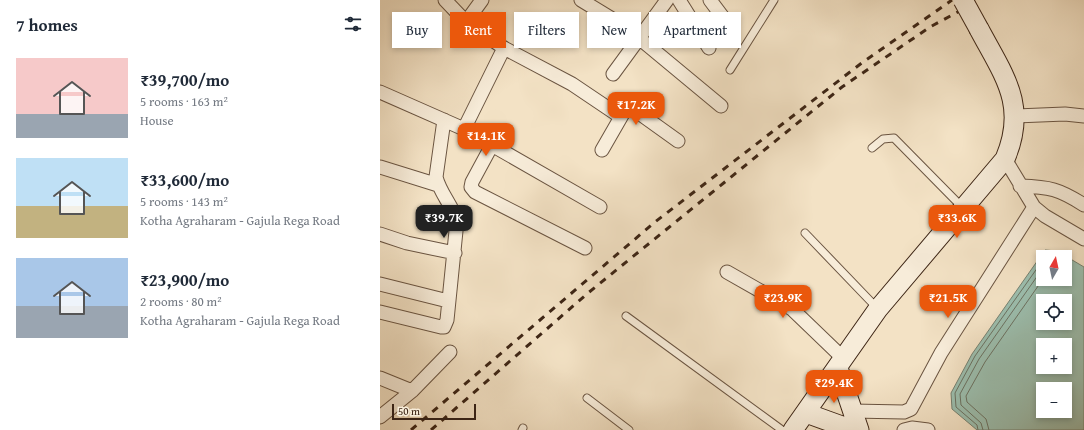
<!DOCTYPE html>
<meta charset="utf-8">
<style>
:root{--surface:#fff;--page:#f6f6f7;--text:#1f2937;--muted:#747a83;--accent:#ea580c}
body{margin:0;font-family:"Gentium Book Plus",serif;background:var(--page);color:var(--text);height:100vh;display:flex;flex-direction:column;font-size:15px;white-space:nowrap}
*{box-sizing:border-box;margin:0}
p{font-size:13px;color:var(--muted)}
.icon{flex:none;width:22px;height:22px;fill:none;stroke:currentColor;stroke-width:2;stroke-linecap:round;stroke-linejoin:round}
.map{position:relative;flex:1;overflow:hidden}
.side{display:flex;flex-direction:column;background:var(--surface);width:380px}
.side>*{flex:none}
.banner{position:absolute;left:12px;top:12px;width:380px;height:36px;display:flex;gap:8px}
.needle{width:26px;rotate:9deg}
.controls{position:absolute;left:656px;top:250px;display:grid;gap:8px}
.controls a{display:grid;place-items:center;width:36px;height:36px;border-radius:0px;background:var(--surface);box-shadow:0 2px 6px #0003;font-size:20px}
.scale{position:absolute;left:12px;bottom:10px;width:84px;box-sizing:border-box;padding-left:4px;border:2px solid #3d2515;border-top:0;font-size:11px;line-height:14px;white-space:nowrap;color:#3d2515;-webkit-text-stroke:3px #f7ecd9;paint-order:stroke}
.price{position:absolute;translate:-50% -34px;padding:0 9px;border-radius:8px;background:var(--accent);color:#fff;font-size:13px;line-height:26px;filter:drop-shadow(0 1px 2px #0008)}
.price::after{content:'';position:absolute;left:50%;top:24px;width:12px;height:9px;margin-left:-6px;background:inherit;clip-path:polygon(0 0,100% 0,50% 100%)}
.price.active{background:#222;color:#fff}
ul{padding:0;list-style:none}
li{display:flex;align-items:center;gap:12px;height:100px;padding:0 16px}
li span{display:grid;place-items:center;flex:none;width:112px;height:80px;border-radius:0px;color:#555}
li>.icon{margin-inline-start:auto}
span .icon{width:48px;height:48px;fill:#fffc;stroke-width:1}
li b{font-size:17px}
h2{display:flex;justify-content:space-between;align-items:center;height:48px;padding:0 16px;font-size:17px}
.chip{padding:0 14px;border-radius:0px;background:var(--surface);box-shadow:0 2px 6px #0003;font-size:14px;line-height:36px}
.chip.active{background:var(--accent);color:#fff}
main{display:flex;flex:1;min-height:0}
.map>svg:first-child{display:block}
</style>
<main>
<section class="side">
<h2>7 homes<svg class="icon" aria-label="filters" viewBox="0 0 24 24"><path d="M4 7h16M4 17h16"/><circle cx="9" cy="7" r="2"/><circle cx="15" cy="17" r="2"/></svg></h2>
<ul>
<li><span style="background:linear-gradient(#f6c9c9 70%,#9aa5b1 0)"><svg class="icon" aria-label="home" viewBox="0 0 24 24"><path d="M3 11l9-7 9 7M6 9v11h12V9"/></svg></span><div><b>₹39,700/mo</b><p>5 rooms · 163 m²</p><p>House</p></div></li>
<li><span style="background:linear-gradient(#bfe0f5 60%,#c2b280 0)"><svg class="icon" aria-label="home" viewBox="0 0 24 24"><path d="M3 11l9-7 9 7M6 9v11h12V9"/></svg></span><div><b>₹33,600/mo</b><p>5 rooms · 143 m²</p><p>Kotha Agraharam - Gajula Rega Road</p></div></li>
<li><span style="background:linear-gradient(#a9c7e8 60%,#9aa5b1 0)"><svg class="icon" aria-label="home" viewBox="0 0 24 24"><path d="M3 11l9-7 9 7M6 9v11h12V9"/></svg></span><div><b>₹23,900/mo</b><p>2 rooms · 80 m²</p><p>Kotha Agraharam - Gajula Rega Road</p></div></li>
</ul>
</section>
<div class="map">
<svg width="704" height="430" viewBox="0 0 704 430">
<rect width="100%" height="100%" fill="#f3e2c5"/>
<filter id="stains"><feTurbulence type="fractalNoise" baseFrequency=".005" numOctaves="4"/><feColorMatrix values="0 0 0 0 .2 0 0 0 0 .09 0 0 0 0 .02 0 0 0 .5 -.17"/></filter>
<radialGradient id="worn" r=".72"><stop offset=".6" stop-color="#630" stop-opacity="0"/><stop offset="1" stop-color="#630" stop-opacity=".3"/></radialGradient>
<!-- water -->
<path fill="#9cbfaf" stroke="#768171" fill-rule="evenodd" d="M665,250L677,251L704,267V430H597L572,409L571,393L592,354ZM663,257H685V279H663ZM663,301H685V323H663ZM663,345H685V367H663ZM663,389H685V411H663Z"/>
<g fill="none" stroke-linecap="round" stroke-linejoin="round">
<!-- shore -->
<path stroke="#6c7262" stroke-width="1" d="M598,430L597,425L576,407L575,393L595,356L663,260
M603,430L601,423L581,405L580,394L599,359L663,268
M609,430L606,419L587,402L586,396L605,362L663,279"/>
<!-- lane casing -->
<g stroke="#6a5441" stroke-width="9">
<path id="lane" d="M350,70L394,0
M492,148L503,139L514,138L583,208
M425,233L497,308
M246,316L402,430
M207,398L249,430
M142,430L143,428"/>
</g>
<!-- street casing -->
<g stroke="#6a5441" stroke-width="15">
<path id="street" d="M65,0L86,22L124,48L192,84L241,117
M201,0L247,28L341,106
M299,0L329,48
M330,0L348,24
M86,22L102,0
M233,74L287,0
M0,92L84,129L220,207
M635,116L685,114L704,116
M84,129L124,48
M112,145L92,182L91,187L95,192L205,248
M222,150L245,110L252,108L298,141
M625,159L654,207L665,216L704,239
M0,167L58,185
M640,186C670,187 679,189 704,205
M0,234L27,243L75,253
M347,272L412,309L464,359
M0,284L68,301
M0,312L61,327H64L67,320L77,221C72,205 60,193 56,177L64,120
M0,378L32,391
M472,411L524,412L531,409L561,353L654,207
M0,417L32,391L70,352
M524,430L532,428L548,430"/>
</g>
<!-- secondary casing -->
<g stroke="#3d2515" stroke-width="21">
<path id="secondary" d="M458,368L479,430
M426,413L473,430
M413,430L498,309L625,159C648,105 624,76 599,29"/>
</g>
<!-- lane -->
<use href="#lane" stroke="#f7ecd9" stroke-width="7"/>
<!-- street -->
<use href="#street" stroke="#f7ecd9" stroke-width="13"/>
<!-- secondary -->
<use href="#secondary" stroke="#f7ecd9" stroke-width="19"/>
<!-- rail -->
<path stroke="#3d2515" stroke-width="3" stroke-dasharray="7 7" stroke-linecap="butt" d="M31,430L275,222L483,62L572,0
M51,430L208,293L462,87L550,27L600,0"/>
<!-- secondary-bridge casing -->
<g stroke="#3d2515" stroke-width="21" stroke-linecap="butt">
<path id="secondary-bridge" d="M583,0L599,29"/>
</g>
<!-- secondary-bridge -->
<use href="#secondary-bridge" stroke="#f7ecd9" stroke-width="19"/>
</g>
<rect width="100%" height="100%" filter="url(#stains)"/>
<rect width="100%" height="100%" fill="url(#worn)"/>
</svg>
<div class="controls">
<a><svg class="needle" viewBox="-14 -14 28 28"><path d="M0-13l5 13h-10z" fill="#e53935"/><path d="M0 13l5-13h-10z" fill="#747a83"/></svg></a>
<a><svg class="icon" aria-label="locate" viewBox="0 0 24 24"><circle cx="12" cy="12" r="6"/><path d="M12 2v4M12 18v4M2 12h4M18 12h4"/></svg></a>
<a>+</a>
<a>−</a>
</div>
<div class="scale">50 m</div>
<b class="price" style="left:256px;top:126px">₹17.2K</b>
<b class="price" style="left:106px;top:157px">₹14.1K</b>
<b class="price active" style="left:64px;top:239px">₹39.7K</b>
<b class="price" style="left:577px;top:239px">₹33.6K</b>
<b class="price" style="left:403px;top:319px">₹23.9K</b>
<b class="price" style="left:568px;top:319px">₹21.5K</b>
<b class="price" style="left:454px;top:404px">₹29.4K</b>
<div class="banner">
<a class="chip">Buy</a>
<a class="chip active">Rent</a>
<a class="chip">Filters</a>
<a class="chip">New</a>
<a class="chip">Apartment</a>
</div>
</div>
</main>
